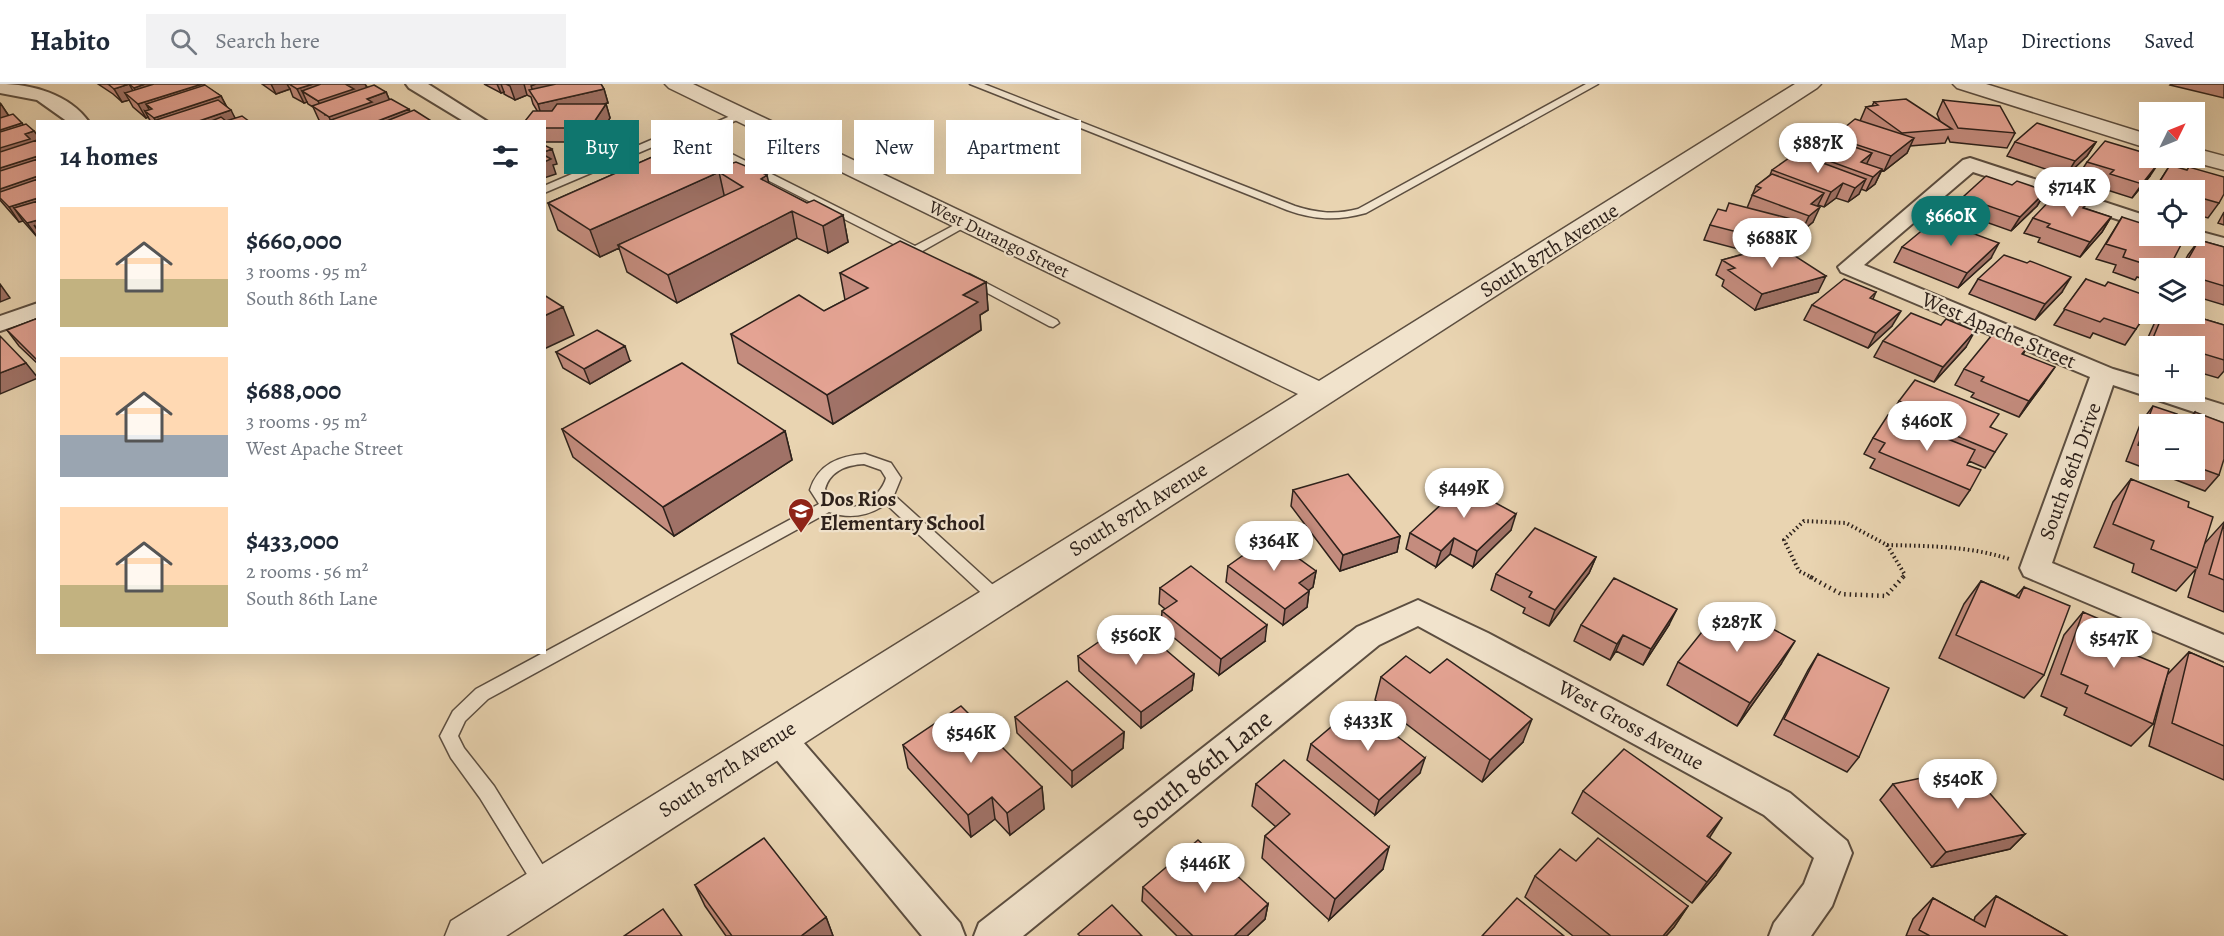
<!DOCTYPE html>
<meta charset="utf-8">
<style>
:root{--surface:#fff;--page:#f2f2f3;--text:#1f2937;--muted:#747a83;--line:#e0e1e3;--accent:#0f766e}
body{margin:0;font-family:Alegreya,serif;background:var(--page);color:var(--text);height:100vh;display:flex;flex-direction:column;font-size:22px;white-space:nowrap}
*{box-sizing:border-box;margin:0}
p{font-size:20px;color:var(--muted)}
.icon{flex:none;width:33px;height:33px;fill:none;stroke:currentColor;stroke-width:2;stroke-linecap:round;stroke-linejoin:round}
.map{position:relative;flex:1;overflow:hidden}
.panel{position:absolute;left:36px;top:36px;width:510px;height:534px;display:flex;flex-direction:column;background:var(--surface);border-radius:0px;box-shadow:0 6px 24px #0002}
.panel>*{flex:none}
.banner{position:absolute;left:564px;top:36px;width:570px;height:54px;display:flex;gap:12px}
.needle{width:39px;rotate:47deg}
.buttons{position:absolute;left:2139px;top:18px;display:grid;gap:12px}
.buttons a{display:grid;place-items:center;width:66px;height:66px;border-radius:0px;background:var(--surface);box-shadow:0 6px 24px #0002;font-size:30px}
.price{position:absolute;translate:-50% -51px;padding:0 14px;border-radius:21px;background:#fff;color:#222;font-size:20px;line-height:39px;filter:drop-shadow(0 2px 3px #0008)}
.price::after{content:'';position:absolute;left:50%;top:36px;width:18px;height:14px;margin-left:-9px;background:inherit;clip-path:polygon(0 0,100% 0,50% 100%)}
.price.on{background:var(--accent);color:#fff}
ul{padding:0;list-style:none}
li{display:flex;align-items:center;gap:18px;height:150px;padding:0 24px}
li span{display:grid;place-items:center;flex:none;width:168px;height:120px;border-radius:0px;color:#555}
li>.icon{margin-inline-start:auto}
span .icon{width:72px;height:72px;fill:#fffc;stroke-width:1}
li b{font-size:26px}
h2{display:flex;justify-content:space-between;align-items:center;height:72px;padding:0 24px;font-size:26px}
.tag{padding:0 21px;border-radius:0px;background:var(--surface);box-shadow:0 6px 24px #0002;font-size:21px;line-height:54px}
.tag.on{background:var(--accent);color:#fff}
header{display:flex;align-items:center;gap:36px;box-sizing:border-box;height:84px;padding:0 30px;background:var(--surface);border-bottom:2px solid var(--line)}
header strong{font-size:28px}
nav{display:flex;gap:33px;margin-inline-start:auto;font-size:21px}
.search{width:420px;height:54px;background:var(--page);display:flex;align-items:center;gap:15px;box-sizing:border-box;padding:0 21px;border-radius:0px;color:var(--muted);font-size:22px}
.map>svg:first-child{display:block}
</style>
<header>
<strong>Habito</strong>
<div class="search"><svg class="icon" aria-label="search" viewBox="0 0 24 24"><circle cx="10" cy="10" r="6"/><path d="M15 15l6 6"/></svg>Search here</div>
<nav><a>Map</a><a>Directions</a><a>Saved</a></nav>
</header>
<div class="map">
<svg width="2224" height="852" viewBox="0 0 2224 852">
<rect width="100%" height="100%" fill="#e9d4b1"/>
<filter id="stains"><feTurbulence type="fractalNoise" baseFrequency=".00333" numOctaves="4"/><feColorMatrix values="0 0 0 0 .2 0 0 0 0 .09 0 0 0 0 .02 0 0 0 .5 -.17"/></filter>
<radialGradient id="worn" r=".72"><stop offset=".6" stop-color="#630" stop-opacity="0"/><stop offset="1" stop-color="#630" stop-opacity=".3"/></radialGradient>
<g fill="none" stroke-linecap="round" stroke-linejoin="round">
<!-- service casing -->
<g stroke="#5c4e40" stroke-width="3">
<path id="service" d="M970,0H984L1295,122C1317,129 1335,131 1358,125L1586,0H1598L1366,129C1337,137 1315,136 1287,126Z
M740,28L745,31L744,33L698,53L915,162L962,137H970L972,139L919,169H911L689,56L657,61L544,109V102L651,56L688,50Z
M969,190L1057,236L1059,239L1053,243L1049,242L965,197L963,194Z
M865,370L891,379L901,394L894,411L1003,510L1005,514L1003,518H991L886,420C867,433 849,435 829,428L488,615L465,637L458,652L464,664L494,702L552,796L555,802L552,808L545,811L538,808L480,714L451,674L440,652L453,627L476,605L819,420L810,406C818,380 839,372 865,370ZM864,380L881,386L886,394C881,413 852,434 833,417C830,414 827,409 825,405C830,387 846,381 864,380Z"/>
</g>
<!-- minor casing -->
<g stroke="#5c4e40" stroke-width="4">
<path id="minor" d="M0,0C32,0 69,10 89,38H68L37,16L0,9Z
M406,0H428L488,38H465L409,4Z
M1970,74L2150,133V146L1973,88L1864,181L2113,285L2150,296V308H2182L2224,321V338L2113,301L2052,479L2224,551V577L2024,492L2020,484L2090,293L1841,188L1838,183L1963,76Z
M2194,146L2224,154V168L2183,157L2180,152H2194Z
M38,219V234L0,247V232Z
M1418,516L1488,549L1790,709L1847,757L1852,769L1832,822L1811,852H1769L1774,839L1804,800L1814,774L1764,731L1418,542L1379,561L1023,852H974L979,839L1357,543Z
M778,639L790,643L960,839L965,852H922L766,663L761,653L766,643Z"/>
</g>
<!-- tertiary casing -->
<g stroke="#5c4e40" stroke-width="3">
<path id="tertiary" d="M665,0H693L1319,297L1795,0H1821L1817,4L506,852H445L451,837L1298,310L669,4Z
M1953,0H1986L2150,51V65L1957,4Z
M2194,64L2224,72V86L2186,76L2184,74H2194Z"/>
</g>
<!-- path-far1 -->
<path stroke="#2d211b" stroke-width="4" stroke-dasharray="1.5 3" stroke-linecap="butt" d="M1887,461C1929,462 1969,462 2009,475
M1887,461L1905,491L1902,494
M1813,494L1799,487L1784,456L1804,437L1846,439L1887,461"/>
<!-- path -->
<path stroke="#2d211b" stroke-width="4.5" stroke-dasharray="1.5 4" stroke-linecap="butt" d="M1810,493L1841,510L1886,512L1903,493"/>
<!-- service -->
<use href="#service" fill="#f1e3cc" fill-rule="evenodd"/>
<!-- minor -->
<use href="#minor" fill="#f1e3cc" fill-rule="evenodd"/>
<!-- tertiary -->
<use href="#tertiary" fill="#f1e3cc" fill-rule="evenodd"/>
</g>
<!-- wall -->
<path fill="#c48c7e" stroke="#2d211b" stroke-width="1.5" d="M98,0H204L205,2L221,12L227,23L235,34L250,38H151L148,33L146,34L133,23L129,16L122,18L113,10Z
M262,0H365L367,3L386,8L389,15L410,28L433,38H321L319,36L313,23L308,20L307,18L304,19L293,13L290,5L276,10Z
M484,0H601L604,5L608,19L603,20H606L610,34L595,58H544V38L533,20L531,13L527,11L515,16L504,10V8L501,9Z
M2171,0H2224V14L2170,1Z
M1943,16L2015,49L2007,64L1950,58L1948,53L1945,59L1910,62L1907,69L1884,87L1882,86L1875,100L1866,107L1861,105L1859,110L1848,118L1836,114L1824,123L1818,121L1813,138L1802,147L1796,144L1787,165L1782,164L1818,208L1755,226L1722,202L1724,196L1716,191L1722,176L1750,168L1704,156L1710,141L1726,127L1747,124L1756,102L1770,91L1772,86L1797,77L1805,73L1809,64L1832,55L1833,53L1860,37L1866,23L1872,22L1874,18L1940,37L1937,30Z
M0,19L9,32L38,52V154L23,137L19,138L0,116Z
M686,58L807,119L843,131L848,158L828,169L797,154L677,219L627,188L619,164L600,173L558,146L548,119Z
M2015,58H2096L2087,72L2066,92L2007,72Z
M2144,72L2150,92L2132,114L2101,104L2104,100L2078,92L2087,78Z
M2170,81L2219,119L2208,134L2194,130V106H2154Z
M2012,101L2046,107L2037,122L2011,147L1955,127L1963,113Z
M2150,113V121L2145,119Z
M2084,124L2111,133L2102,148L2080,173L2038,158L2040,154L2024,149L2033,134Z
M2224,128V141L2218,139Z
M2122,133L2169,184H2150V197L2137,193L2135,196L2113,188L2116,181L2096,175Z
M2199,156L2224,163V221L2194,212V184H2181L2188,171Z
M1902,163L1991,174L1958,204L1894,178Z
M840,189L986,198L988,226L980,231L981,246L833,340L738,279L731,250L824,227L845,216Z
M1978,195L2062,208L2035,236L1969,210Z
M2086,195L2136,245L2125,261L2093,249L2090,254L2054,241Z
M1876,208L1873,215L1892,242L1868,264L1804,236L1812,221Z
M2161,230H2187L2224,241V287L2218,294L2194,287V262H2150V272L2141,269L2155,238Z
M38,234V280L19,262L7,246Z
M1941,241L1966,263L1934,298L1874,273L1883,257Z
M2026,265L2023,271L2044,299L2019,333L1971,313L1974,309L1955,301L1964,285Z
M556,268L630,277L590,300L563,284Z
M1899,317L1991,343L1995,368L1985,384L1969,377L1967,381L1970,406L1959,422L1870,384L1875,375L1864,370L1873,354L1890,332Z
M2153,322L2150,340V386H2194V340H2185L2195,328L2219,391L2205,407L2126,377L2141,338Z
M562,345L785,347L792,376L674,452L573,373Z
M2131,395L2188,423L2205,459L2224,438V528L2188,513L2196,485L2176,507L2132,488L2134,480L2094,463L2113,418Z
M1293,406L1400,452L1397,468L1340,487L1291,422Z
M1485,413L1511,446L1473,483L1450,470L1436,483L1406,465L1410,449Z
M1596,473L1589,489L1549,542L1523,529L1525,524L1491,506L1496,490Z
M1228,482L1316,487L1313,503L1308,506L1309,507L1307,523L1283,541L1226,498Z
M1981,497L2016,512L2024,503L2044,591L2024,614L1939,574L1964,520Z
M1160,504L1265,557L1219,591L1161,543L1162,527L1165,525L1159,520Z
M2083,528L2121,565L2153,640L2131,662L2064,631L2067,624L2041,612L2064,551Z
M1581,541H1669L1643,581L1616,567L1610,576L1574,557Z
M2189,568L2224,583V696L2149,662L2167,591Z
M1818,570L1859,673L1847,688L1774,651L1808,586Z
M1078,572L1194,590L1192,606L1141,644L1079,587Z
M1678,578L1781,580L1737,642L1667,601Z
M1430,589L1523,658L1482,698L1375,616L1381,593Z
M1015,633L1124,648L1123,664L1072,703L1017,649Z
M1311,660L1420,689L1375,731L1307,676Z
M903,661L1042,703L1044,725L1010,751L995,735L971,753L908,684Z
M1256,700L1383,785L1329,836L1262,774L1265,752L1276,743L1252,722Z
M1893,700L2025,750L2010,765L1932,783L1880,716Z
M1583,707L1710,754L1716,791L1692,819L1572,729Z
M1576,777L1688,822L1674,843L1666,852H1573L1525,813L1535,792Z
M695,801L826,833L833,852H726L705,822Z
M1143,803L1268,820L1265,835L1247,852H1177L1142,817Z
M1996,812L2067,852H1906L1913,835L1933,814L1974,837L1975,833Z"/>
<!-- shaded-wall -->
<path fill="#a07267" stroke="#2d211b" stroke-width="1.5" d="M129,0L137,14L125,9L129,16L122,18L114,5Z
M145,0H192L142,17L134,4Z
M202,0H204L211,13L152,25L146,20L153,32L145,27L148,33L146,34L138,20Z
M271,0H287L290,5L276,10Z
M313,0H365L369,9L325,31L318,17L302,7L307,18L304,19L297,5Z
M497,0H501L504,8L501,9Z
M506,0H524L527,11L515,16L510,2Z
M536,0H578L536,16L531,2Z
M604,5L608,19L542,34L538,20Z
M386,8L392,22L331,36V38L329,33L367,15Z
M221,12L228,26L156,38L154,34Z
M0,20H1L10,34L0,38Z
M606,20L610,34L595,58L590,44Z
M409,25L414,38H375Z
M231,26L237,38H196Z
M22,39L28,49L34,47L38,52V63L0,82V46Z
M1914,54L1907,69L1884,87L1891,72Z
M2096,58L2087,72L2066,92L2075,77Z
M552,65L557,80L553,81L556,90L544,94V68Z
M1872,69L1865,83L1861,78Z
M38,72V90L0,102V84Z
M2160,77L2150,92L2132,114L2142,100Z
M1882,85L1875,100L1866,107L1873,93Z
M719,88L725,115L618,161L619,164L600,173L590,146Z
M767,91L773,118L761,95Z
M38,92V110L0,114V105Z
M1866,95L1859,110L1848,118L1855,104Z
M1843,99L1836,114L1824,123L1831,108Z
M2046,107L2037,122L2011,147L2020,133Z
M1824,109L1817,123L1811,120Z
M38,114V132L14,124L23,137L19,138L9,123Z
M1820,123L1813,138L1802,147L1809,132Z
M792,127L797,154L677,219L668,191Z
M843,131L848,158L828,169L823,142Z
M2111,133L2102,148L2080,173L2090,158Z
M38,136V145L34,141L38,147V154L27,139Z
M1999,159L1991,174L1958,204L1967,189Z
M1826,192L1818,208L1755,226L1762,210Z
M2071,193L2062,208L2035,236L2045,220Z
M986,198L988,226L980,231L981,246L833,340L827,311L963,211Z
M0,200L10,214L0,218Z
M563,223L574,251L544,265V232Z
M1901,227L1892,242L1868,264L1876,249Z
M1975,247L1966,263L1934,298L1943,283Z
M625,262L630,277L590,300L584,285Z
M26,279L38,294L0,310V289Z
M2055,283L2044,299L2019,333L2029,317Z
M785,347L792,376L674,452L663,423Z
M1488,404L1483,420L1481,411Z
M1516,430L1511,446L1473,483L1477,467Z
M1400,452L1397,468L1340,487L1343,471Z
M1454,454L1450,470L1436,483L1441,467Z
M1596,473L1589,489L1549,542L1555,526Z
M1316,487L1313,503L1296,516L1299,499Z
M1309,507L1307,523L1283,541L1285,525Z
M1677,525L1669,541L1643,581L1651,565Z
M1267,541L1265,557L1219,591L1221,575Z
M1623,551L1616,567L1610,576L1617,560Z
M1795,557L1781,580L1737,642L1750,619Z
M1194,590L1192,606L1141,644V628Z
M1532,635L1523,658L1482,698L1490,676Z
M1124,648L1123,664L1072,703V687Z
M1425,674L1420,689L1375,731L1379,716Z
M1042,703L1044,725L1010,751L1007,729Z
M992,713L995,735L971,753L968,731Z
M1722,734L1708,756L1707,752Z
M2025,750L2010,765L1932,783L1946,768Z
M1389,763L1383,785L1329,836L1335,815Z
M1731,769L1716,791L1692,819L1707,798Z
M1268,820L1265,835L1247,852H1234Z
M1688,822L1674,843L1666,852H1663Z
M826,833L833,852H801Z"/>
<!-- building -->
<path fill="#e4a393" stroke="#2d211b" stroke-width="1.5" d="M108,0H129L114,5Z
M129,0H145L134,4Z
M154,0H202L138,20L125,9Z
M289,0H313L297,5Z
M321,0H351L347,1L354,5L318,17L302,7Z
M556,0H601L604,5L538,20L529,6Z
M205,1L221,12L154,34L145,27L152,25L146,20Z
M374,1L386,8L367,15L372,18L329,33L312,22Z
M391,15L409,25L375,38H333L331,36Z
M1906,15L1952,45L1902,49L1866,23L1878,21L1874,18Z
M218,16L231,26L196,38H154L153,37Z
M1943,16L2000,22L2015,49L1958,44Z
M557,20H606L590,44H544V38L525,37L533,27H552Z
M414,26L433,38H384Z
M13,30L22,39L0,46V34Z
M242,32L250,38H209L221,33L226,37Z
M1855,35L1914,54L1891,72L1833,53Z
M2037,39L2096,58L2075,77L2015,58Z
M26,40L34,47L25,50L30,55L0,64V48Z
M1823,52L1872,69L1861,78L1882,85L1873,93L1810,70L1816,66L1809,64Z
M37,56L38,72L0,84V68Z
M2105,57L2145,69L2143,72L2160,77L2142,100L2110,90L2114,86L2087,78Z
M686,58L730,80L736,78L767,91L761,95L807,119L814,116L843,131L823,142L792,127L668,191L618,161L743,103L719,88L590,146L548,119Z
M544,61L552,65L544,68Z
M544,71L551,75L544,78Z
M1804,72L1866,95L1855,104L1843,99L1831,108L1772,86L1789,74L1797,77Z
M38,75V92L0,105V87Z
M2170,81L2187,86L2189,83L2224,93V110L2219,119L2194,112V106H2161L2155,105Z
M1772,90L1824,109L1811,120L1820,123L1809,132L1752,111L1761,104L1756,102Z
M1986,92L2012,101L2017,97L2046,107L2020,133L1963,113Z
M38,95V114L9,123L0,114V108Z
M2056,110L2087,120L2083,124L2111,133L2090,158L2047,143L2050,140L2033,134Z
M38,117V136L27,139L14,124Z
M1729,119L1799,137L1794,150L1784,148L1780,159L1710,141L1718,125L1726,127Z
M2122,133L2150,142V152H2165L2183,157L2169,184L2147,177L2145,180L2123,173L2126,166L2106,160Z
M1931,139L1949,145L1953,142L1999,159L1967,189L1902,163Z
M2199,156L2224,163V202L2194,193V184H2183Z
M900,157L986,198L963,211L978,218L827,311L731,250L799,211L824,227L868,204L840,189Z
M1778,161L1826,192L1762,210L1728,186L1735,184L1722,176Z
M2004,171L2027,179L2030,177L2071,193L2045,220L1978,195Z
M1844,195L1876,208L1870,214L1901,227L1876,249L1812,221Z
M2086,195L2105,202L2108,198L2150,213V224L2136,245L2104,234L2100,238L2064,225Z
M544,211L563,223L544,232Z
M1911,229L1941,241L1946,235L1975,247L1943,283L1883,257Z
M2163,230H2187L2224,241V276L2194,267V262H2180L2153,254Z
M38,234V277L7,246Z
M597,246L625,262L584,285L556,268Z
M1992,251L2026,265L2022,270L2055,283L2029,317L1981,297L1984,293L1964,285Z
M0,252L26,279L0,289Z
M682,279L785,347L663,423L562,345Z
M1915,296L1999,330L1990,343L2007,350L1995,368L1906,331L1912,323L1899,317Z
M2153,322L2177,330L2174,338L2181,340H2150V365L2138,361Z
M2195,328L2224,339V375L2219,391L2194,382V340H2191Z
M1888,331L1975,366L1967,381L1981,386L1970,406L1879,368L1885,359L1873,354Z
M1348,390L1400,452L1343,471L1293,406Z
M1470,394L1488,404L1481,411L1516,430L1477,467L1454,454L1441,467L1410,449Z
M2131,395L2189,418L2188,423L2213,433L2197,484L2151,465L2154,457L2113,440Z
M2224,439V496L2209,490Z
M1535,444L1596,473L1555,526L1529,513L1532,508L1496,490Z
M1269,453L1316,487L1299,499L1309,507L1285,525L1228,482Z
M1191,482L1267,541L1221,575L1162,527L1177,517L1160,504Z
M1614,494L1677,525L1651,565L1623,551L1617,560L1581,541Z
M1981,497L2019,514L2024,503L2070,522L2044,591L1956,551Z
M1725,519L1795,557L1750,619L1678,578Z
M2083,528L2127,547L2121,565L2169,585L2153,640L2085,609L2088,602L2061,590Z
M1131,536L1194,590L1141,628L1078,572Z
M2189,568L2224,583V662L2172,639Z
M1818,570L1889,604L1859,673L1784,635Z
M1406,572L1430,589L1447,575L1532,635L1490,676L1381,593Z
M1067,597L1124,648L1072,687L1015,633Z
M1357,621L1425,674L1379,716L1311,660Z
M961,622L1042,703L1007,729L992,713L968,731L903,661Z
M1624,665L1722,734L1707,752L1731,769L1707,798L1583,707Z
M1284,676L1389,763L1335,815L1265,752L1290,730L1256,700Z
M1968,684L2025,750L1946,768L1893,700Z
M764,754L826,833L801,852H732L695,801Z
M1598,754L1688,822L1663,852H1611L1535,792L1560,765L1576,777Z
M1198,756L1268,820L1234,852H1193L1143,803Z
M1996,812L2067,852H1930L1919,846L1933,814L1985,843Z
M1517,814L1564,852H1482Z
M1112,821L1142,852H1080L1078,850Z
M663,825L682,852H624Z"/>
<!-- icons -->
<defs>
<g id="school-pin" transform="scale(1.35)"><path d="M0 17L-7.5 6A9.5 9.5 0 1 1 7.5 6Z" fill="#8f2418" stroke="#f1e3cc"/><path d="M0-5L7-2L0 1L-7-2ZM-4 1L0 2.5L4 1V4Q0 6-4 4Z" fill="#fff"/></g>
</defs>
<g fill-rule="evenodd">
<use href="#school-pin" x="801" y="427"/>
</g>
<g text-anchor="middle" dominant-baseline="central" stroke-width="4.5" stroke-linejoin="round" paint-order="stroke">
<!-- far-street labels -->
<g font-size="18" fill="#2d211b" stroke="#f1e3cc">
<text transform="translate(999 155) rotate(26)">West Durango Street</text>
</g>
<!-- street labels -->
<g font-size="21" fill="#2d211b" stroke="#f1e3cc">
<text transform="translate(1549 166) rotate(-32)">South 87th Avenue</text>
<text transform="translate(1999 246) rotate(23)">West Apache Street</text>
<text transform="translate(2070 387) rotate(-70)">South 86th Drive</text>
<text transform="translate(1138 425) rotate(-32)">South 87th Avenue</text>
<text transform="translate(1631 641) rotate(29)">West Gross Avenue</text>
<text transform="translate(727 685) rotate(-33)">South 87th Avenue</text>
</g>
<!-- poi labels -->
<g font-size="21" font-weight="bold" fill="#2d211b" stroke="#f1e3cc" text-anchor="start">
<text x="820" y="415">Dos Rios<tspan x="820" dy="24">Elementary School</tspan></text>
</g>
<!-- near-street labels -->
<g font-size="26" fill="#2d211b" stroke="#f1e3cc">
<text transform="translate(1202 685) rotate(-39)">South 86th Lane</text>
</g>
</g>
<rect width="100%" height="100%" filter="url(#stains)"/>
<rect width="100%" height="100%" fill="url(#worn)"/>
</svg>
<div class="buttons">
<a><svg class="needle" viewBox="-14 -14 28 28"><path d="M0-13l5 13h-10z" fill="#e53935"/><path d="M0 13l5-13h-10z" fill="#747a83"/></svg></a>
<a><svg class="icon" aria-label="locate" viewBox="0 0 24 24"><circle cx="12" cy="12" r="6"/><path d="M12 2v4M12 18v4M2 12h4M18 12h4"/></svg></a>
<a><svg class="icon" aria-label="layers" viewBox="0 0 24 24"><path d="M12 4l9 5-9 5-9-5zM3 14l9 5 9-5"/></svg></a>
<a>+</a>
<a>−</a>
</div>
<b class="price" style="left:1818px;top:90px">$887K</b>
<b class="price" style="left:2072px;top:134px">$714K</b>
<b class="price on" style="left:1951px;top:163px">$660K</b>
<b class="price" style="left:1772px;top:185px">$688K</b>
<b class="price" style="left:1927px;top:368px">$460K</b>
<b class="price" style="left:1464px;top:435px">$449K</b>
<b class="price" style="left:1274px;top:488px">$364K</b>
<b class="price" style="left:1737px;top:569px">$287K</b>
<b class="price" style="left:1136px;top:582px">$560K</b>
<b class="price" style="left:2114px;top:585px">$547K</b>
<b class="price" style="left:1368px;top:668px">$433K</b>
<b class="price" style="left:971px;top:680px">$546K</b>
<b class="price" style="left:1958px;top:726px">$540K</b>
<b class="price" style="left:1205px;top:810px">$446K</b>
<div class="banner">
<a class="tag on">Buy</a>
<a class="tag">Rent</a>
<a class="tag">Filters</a>
<a class="tag">New</a>
<a class="tag">Apartment</a>
</div>
<section class="panel">
<h2>14 homes<svg class="icon" aria-label="filters" viewBox="0 0 24 24"><path d="M4 7h16M4 17h16"/><circle cx="9" cy="7" r="2"/><circle cx="15" cy="17" r="2"/></svg></h2>
<ul>
<li><span style="background:linear-gradient(#ffd9b3 60%,#c2b280 0)"><svg class="icon" aria-label="home" viewBox="0 0 24 24"><path d="M3 11l9-7 9 7M6 9v11h12V9"/></svg></span><div><b>$660,000</b><p>3 rooms · 95 m²</p><p>South 86th Lane</p></div></li>
<li><span style="background:linear-gradient(#ffd9b3 65%,#9aa5b1 0)"><svg class="icon" aria-label="home" viewBox="0 0 24 24"><path d="M3 11l9-7 9 7M6 9v11h12V9"/></svg></span><div><b>$688,000</b><p>3 rooms · 95 m²</p><p>West Apache Street</p></div></li>
<li><span style="background:linear-gradient(#ffd9b3 65%,#c2b280 0)"><svg class="icon" aria-label="home" viewBox="0 0 24 24"><path d="M3 11l9-7 9 7M6 9v11h12V9"/></svg></span><div><b>$433,000</b><p>2 rooms · 56 m²</p><p>South 86th Lane</p></div></li>
</ul>
</section>
</div>
